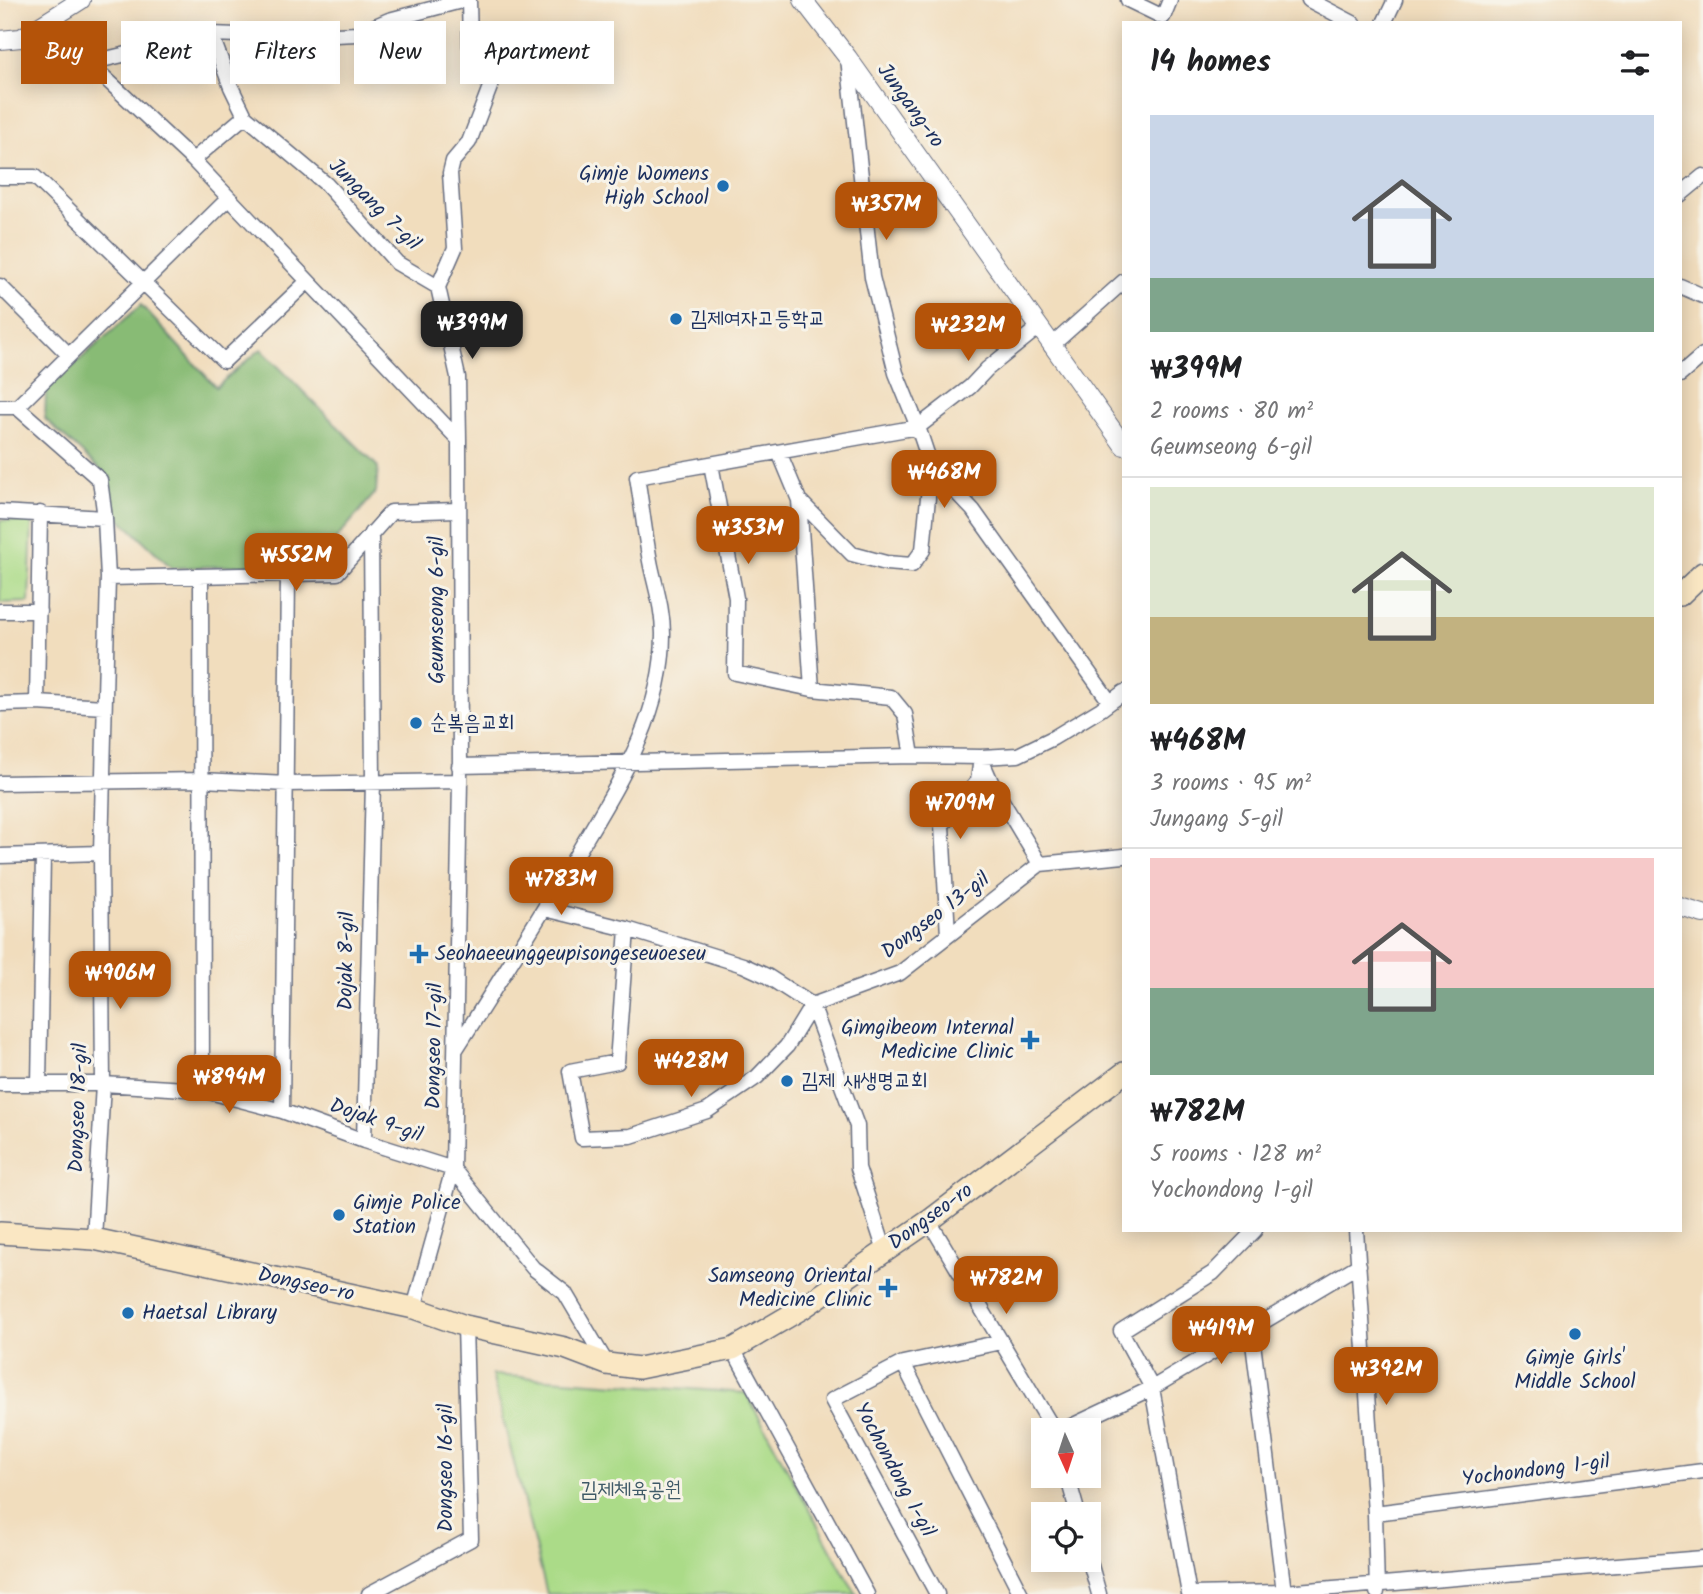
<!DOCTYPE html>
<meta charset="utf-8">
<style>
:root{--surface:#fff;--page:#f6f6f6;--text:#202124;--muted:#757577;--line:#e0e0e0;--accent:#b45309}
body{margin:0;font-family:Kalam,"Poor Story",sans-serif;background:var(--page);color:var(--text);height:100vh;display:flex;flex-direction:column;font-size:26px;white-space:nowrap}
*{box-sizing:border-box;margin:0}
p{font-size:23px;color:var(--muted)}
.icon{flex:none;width:38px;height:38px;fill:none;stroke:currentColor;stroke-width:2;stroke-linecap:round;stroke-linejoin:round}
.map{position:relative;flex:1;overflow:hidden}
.details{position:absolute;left:1122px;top:21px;width:560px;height:1211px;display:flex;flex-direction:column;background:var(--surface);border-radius:0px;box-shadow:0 4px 18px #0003}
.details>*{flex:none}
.top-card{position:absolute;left:21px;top:21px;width:665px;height:63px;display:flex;gap:14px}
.needle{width:46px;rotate:177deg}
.tools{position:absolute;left:1031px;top:1418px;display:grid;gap:14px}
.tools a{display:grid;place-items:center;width:70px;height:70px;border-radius:0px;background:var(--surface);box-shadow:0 4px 18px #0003;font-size:35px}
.price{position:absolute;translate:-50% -60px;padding:0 16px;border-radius:14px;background:var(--accent);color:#fff;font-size:23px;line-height:46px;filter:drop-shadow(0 2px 4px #0008)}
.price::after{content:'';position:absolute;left:50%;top:42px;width:21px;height:16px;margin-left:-10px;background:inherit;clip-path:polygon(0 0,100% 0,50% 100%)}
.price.on{background:#222;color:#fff}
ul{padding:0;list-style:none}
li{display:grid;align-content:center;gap:14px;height:371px;padding:0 28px}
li+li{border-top:2px solid var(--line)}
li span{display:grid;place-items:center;height:217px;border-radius:0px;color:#555}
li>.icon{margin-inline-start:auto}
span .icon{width:126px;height:126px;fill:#fffc;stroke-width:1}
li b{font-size:30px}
h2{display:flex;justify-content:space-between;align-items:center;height:84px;padding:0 28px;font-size:30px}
.pill{padding:0 24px;border-radius:0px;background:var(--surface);box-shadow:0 4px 18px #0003;font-size:24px;line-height:63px}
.pill.on{background:var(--accent);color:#fff}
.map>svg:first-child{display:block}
</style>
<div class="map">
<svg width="1703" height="1594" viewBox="0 0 1703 1594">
<rect width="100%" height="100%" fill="#f7f3e8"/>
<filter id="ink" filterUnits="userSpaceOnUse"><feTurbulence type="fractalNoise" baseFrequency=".0143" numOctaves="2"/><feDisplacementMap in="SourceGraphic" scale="14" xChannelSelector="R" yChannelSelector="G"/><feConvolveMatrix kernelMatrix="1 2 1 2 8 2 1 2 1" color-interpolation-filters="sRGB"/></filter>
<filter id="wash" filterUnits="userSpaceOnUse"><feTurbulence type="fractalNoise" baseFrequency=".00686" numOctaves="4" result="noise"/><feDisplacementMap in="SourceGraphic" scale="28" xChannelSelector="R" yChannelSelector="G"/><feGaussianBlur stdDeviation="1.57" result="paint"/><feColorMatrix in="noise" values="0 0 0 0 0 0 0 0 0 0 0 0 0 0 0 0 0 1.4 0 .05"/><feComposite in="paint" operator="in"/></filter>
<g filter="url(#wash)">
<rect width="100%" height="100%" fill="#f1ddbd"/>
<!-- green -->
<path fill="#abdb88" stroke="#638573" stroke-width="2" d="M0,520L32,521L29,602L0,603Z
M492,1375L746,1393L847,1579L857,1594H547Z"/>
<!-- forest -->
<path fill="#88bb74" stroke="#527569" stroke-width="2" d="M141,305L216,387L261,349L378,467L376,492L316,563L172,568L117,516L107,476L45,419L46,390Z"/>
</g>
<g filter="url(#ink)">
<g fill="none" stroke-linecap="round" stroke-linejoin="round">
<!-- minor casing -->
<g stroke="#666c7f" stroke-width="17">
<path id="minor" d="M1128,0L1163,17L1170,0
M1309,0L1353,23
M1384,23L1395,0
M211,34L231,87L245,116L326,184L397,263L438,287
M15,37L89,63L193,160L459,440L460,781L453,1169L414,1308
M848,58L872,277L896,373L918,427L931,466L973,510L1110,702
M89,63L211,34L291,37L357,34L389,20L465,0
M193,160L245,116
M0,177H35L224,361L308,281
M1680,195L1703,176
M0,286L69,355
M1680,286L1703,296
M438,287L455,248L450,173L453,161L469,142L490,87L491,73L470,46L469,0
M438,287L458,377L459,440
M1051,346L1124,281
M1680,375L1703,355
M0,407H17L100,480L105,518L108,578L101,853L103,1084L94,1239
M17,407L228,199
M779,452L799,500L852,554L886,563L912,565L923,550L931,466
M711,464L736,598L735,673L812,689L891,697L905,714L912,756
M799,500L812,689
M0,512L105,518
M201,577L202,1090
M108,578L337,573L391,512L458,510
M0,611H39
M37,703L40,513
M0,704L37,703L104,707
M981,759L992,784L1040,864
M459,766L912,756L981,757L1018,755L1053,738L1101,709L1124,692
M0,783L202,780L287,784L460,781
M0,856L101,853
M545,909L627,929L743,965L767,976L812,1005L857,1126L858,1168L885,1251
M627,929L617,1062L570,1071L582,1138L631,1136L707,1111L757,1077L787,1046L812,1005L900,973L1040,864L1124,856
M948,935L942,825L978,781L981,757
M456,1049C497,985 538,920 577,854C617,786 663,717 663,634C663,610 656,589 651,566C645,537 642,506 637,477L918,427L970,387L987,369L1039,327
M0,1084H103L202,1090L282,1111L364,1141L453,1169L533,1268L565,1293L607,1364
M39,1084L43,856
M282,1111L288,576
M364,1141L373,782L371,533
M929,1221L1054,1430
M1356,1230L1375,1513L1377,1592
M1251,1327L1284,1592
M733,1349L867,1594
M903,1363L1021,1594
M1063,1430L1152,1388L1359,1265
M1067,1475L1078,1514
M1375,1513L1703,1471
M1088,1555L1099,1594
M369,1594L471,1539L465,1326
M937,1594L832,1400L903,1363L1001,1342
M1189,1594L1152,1388L1121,1331L1213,1273L1255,1230
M1192,1594L1284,1592L1703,1558"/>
</g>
<!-- tertiary casing -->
<g stroke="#666c7f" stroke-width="20">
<path id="tertiary" d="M803,0L848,58L1124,446
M0,40L21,38L81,0
M1680,907L1703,914"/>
</g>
<!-- secondary casing -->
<g stroke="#666c7f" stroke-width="24">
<path id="secondary" d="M1680,595L1703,573
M0,1233L94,1239L414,1308L465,1326L565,1348L607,1364L639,1368L733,1349L801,1309L929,1221L1124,1073"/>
</g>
<!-- minor -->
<use href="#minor" stroke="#fff" stroke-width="14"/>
<!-- tertiary -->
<use href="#tertiary" stroke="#fff" stroke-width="18"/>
<!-- secondary -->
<use href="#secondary" stroke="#fae7c3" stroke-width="21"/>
</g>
</g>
<!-- markers -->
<g fill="#1f6fb2" stroke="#f7f3e8" stroke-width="2.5">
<circle cx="723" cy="186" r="7"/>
<circle cx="676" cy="319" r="7"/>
<circle cx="416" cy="723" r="7"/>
<path d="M415.5 943.5h7v7h7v7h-7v7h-7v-7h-7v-7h7z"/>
<path d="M1026.5 1029.5h7v7h7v7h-7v7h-7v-7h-7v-7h7z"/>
<circle cx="787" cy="1081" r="7"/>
<circle cx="339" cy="1215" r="7"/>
<path d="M884.5 1277.5h7v7h7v7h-7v7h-7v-7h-7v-7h7z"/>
<circle cx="128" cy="1313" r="7"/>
<circle cx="1575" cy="1334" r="7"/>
</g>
<g text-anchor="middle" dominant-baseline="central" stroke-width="6" stroke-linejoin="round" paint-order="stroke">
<!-- street labels -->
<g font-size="21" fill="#1b2f5e" stroke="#f7f3e8">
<text transform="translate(910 106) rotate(54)">Jungang-ro</text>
<text transform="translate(374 205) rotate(45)">Jungang 7-gil</text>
<text transform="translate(437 610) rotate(-90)">Geumseong 6-gil</text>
<text transform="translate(936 916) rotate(-37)">Dongseo 13-gil</text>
<text transform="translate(347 961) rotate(-89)">Dojak 8-gil</text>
<text transform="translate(435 1046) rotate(-89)">Dongseo 17-gil</text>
<text transform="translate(79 1108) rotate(-88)">Dongseo 18-gil</text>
<text transform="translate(376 1121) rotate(19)">Dojak 9-gil</text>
<text transform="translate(931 1217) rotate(-36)">Dongseo-ro</text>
<text transform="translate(306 1285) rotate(12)">Dongseo-ro</text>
<text transform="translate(446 1468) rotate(-90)">Dongseo 16-gil</text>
<text transform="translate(894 1470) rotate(62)">Yochondong 1-gil</text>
<text transform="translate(1536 1471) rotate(-7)">Yochondong 1-gil</text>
</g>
<!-- poi labels -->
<g font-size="21" fill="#1b2f5e" stroke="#f7f3e8" text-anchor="start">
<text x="709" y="174" text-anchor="end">Gimje Womens<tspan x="709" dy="24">High School</tspan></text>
<text x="690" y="319">김제여자고등학교</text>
<text x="430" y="723">순복음교회</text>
<text x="435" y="954">Seohaeeunggeupisongeseuoeseu</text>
<text x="1014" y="1028" text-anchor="end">Gimgibeom Internal<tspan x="1014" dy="24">Medicine Clinic</tspan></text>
<text x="801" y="1081">김제 새생명교회</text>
<text x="353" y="1203">Gimje Police<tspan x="353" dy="24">Station</tspan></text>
<text x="872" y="1276" text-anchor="end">Samseong Oriental<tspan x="872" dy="24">Medicine Clinic</tspan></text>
<text x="142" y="1313">Haetsal Library</text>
<text x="1575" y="1358" text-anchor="middle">Gimje Girls'<tspan x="1575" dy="24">Middle School</tspan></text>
</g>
<!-- park labels -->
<g font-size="21" fill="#3f5a68" stroke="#f7f3e8">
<text x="631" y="1490">김제체육공원</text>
</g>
</g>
</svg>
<div class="tools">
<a><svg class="needle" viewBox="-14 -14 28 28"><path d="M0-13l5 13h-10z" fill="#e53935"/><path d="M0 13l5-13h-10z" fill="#757577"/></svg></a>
<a><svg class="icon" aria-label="locate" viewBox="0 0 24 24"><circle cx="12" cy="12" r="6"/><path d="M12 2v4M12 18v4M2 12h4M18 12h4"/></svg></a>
</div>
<b class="price" style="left:886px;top:242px">₩357M</b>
<b class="price on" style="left:472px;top:361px">₩399M</b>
<b class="price" style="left:968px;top:363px">₩232M</b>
<b class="price" style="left:944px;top:510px">₩468M</b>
<b class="price" style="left:748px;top:566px">₩353M</b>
<b class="price" style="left:296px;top:593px">₩552M</b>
<b class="price" style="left:960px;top:841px">₩709M</b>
<b class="price" style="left:561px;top:917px">₩783M</b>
<b class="price" style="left:120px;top:1011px">₩906M</b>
<b class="price" style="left:691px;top:1099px">₩428M</b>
<b class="price" style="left:229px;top:1115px">₩894M</b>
<b class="price" style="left:1006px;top:1316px">₩782M</b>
<b class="price" style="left:1221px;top:1366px">₩419M</b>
<b class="price" style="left:1386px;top:1407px">₩392M</b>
<div class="top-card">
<a class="pill on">Buy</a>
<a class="pill">Rent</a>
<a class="pill">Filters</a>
<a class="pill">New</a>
<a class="pill">Apartment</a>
</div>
<section class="details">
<h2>14 homes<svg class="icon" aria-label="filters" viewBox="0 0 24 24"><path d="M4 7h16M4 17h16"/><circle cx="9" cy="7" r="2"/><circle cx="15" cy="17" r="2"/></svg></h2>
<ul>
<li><span style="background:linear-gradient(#c9d6e8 75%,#7fa58c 0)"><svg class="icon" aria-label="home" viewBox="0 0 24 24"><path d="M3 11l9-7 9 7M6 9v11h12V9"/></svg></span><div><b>₩399M</b><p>2 rooms · 80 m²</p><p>Geumseong 6-gil</p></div></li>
<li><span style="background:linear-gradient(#dfe7d0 60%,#c2b280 0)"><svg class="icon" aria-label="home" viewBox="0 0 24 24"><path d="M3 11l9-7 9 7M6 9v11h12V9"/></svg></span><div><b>₩468M</b><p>3 rooms · 95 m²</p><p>Jungang 5-gil</p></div></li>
<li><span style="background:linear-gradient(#f6c9c9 60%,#7fa58c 0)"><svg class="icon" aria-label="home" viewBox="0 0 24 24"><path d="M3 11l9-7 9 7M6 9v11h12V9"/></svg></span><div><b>₩782M</b><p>5 rooms · 128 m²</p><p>Yochondong 1-gil</p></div></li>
</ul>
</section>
</div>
